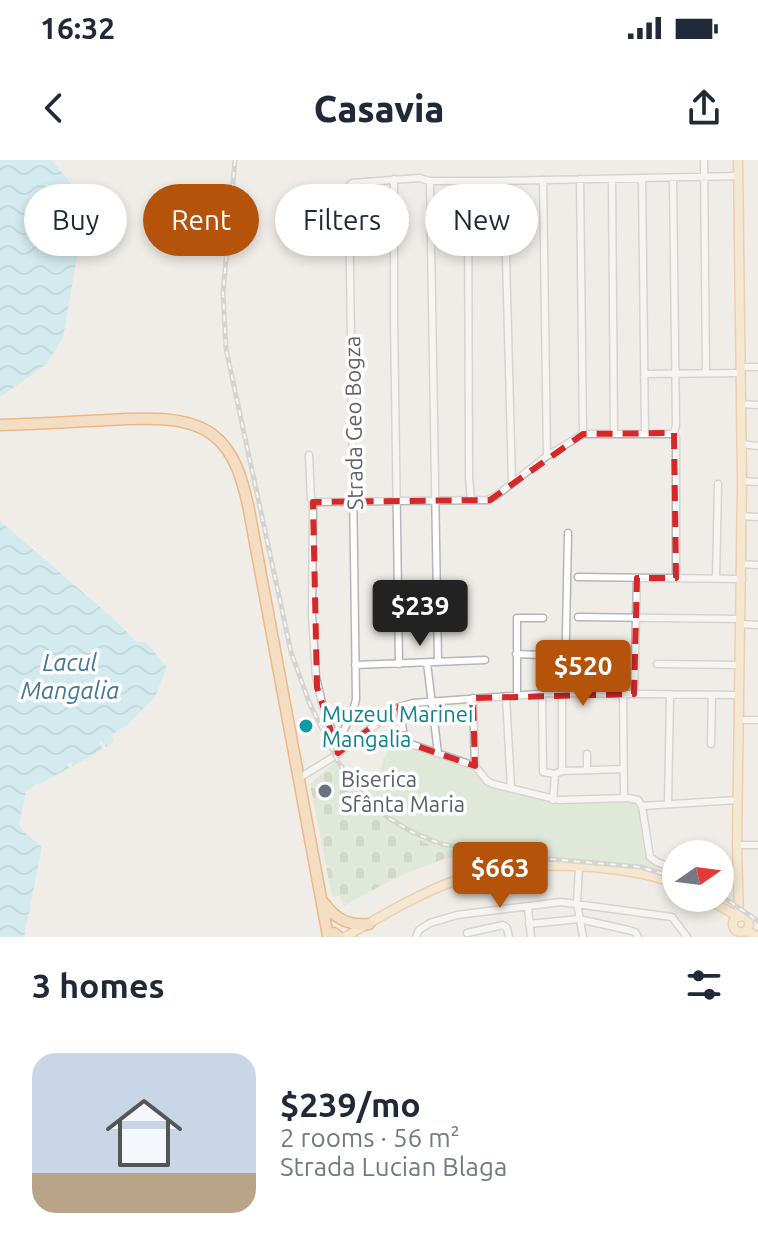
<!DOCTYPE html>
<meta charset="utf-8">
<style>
:root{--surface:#fff;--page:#f6f6f7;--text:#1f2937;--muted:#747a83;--accent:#b45309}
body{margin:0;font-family:Ubuntu,sans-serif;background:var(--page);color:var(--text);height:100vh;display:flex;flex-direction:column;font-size:30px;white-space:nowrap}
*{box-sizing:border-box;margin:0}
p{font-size:26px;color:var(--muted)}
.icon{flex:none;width:44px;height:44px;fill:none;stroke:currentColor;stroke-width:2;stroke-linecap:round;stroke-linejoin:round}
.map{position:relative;height:777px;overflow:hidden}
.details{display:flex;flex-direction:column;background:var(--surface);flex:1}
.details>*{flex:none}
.hud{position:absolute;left:24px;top:24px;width:710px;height:72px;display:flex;gap:16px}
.needle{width:52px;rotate:76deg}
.tools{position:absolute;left:662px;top:680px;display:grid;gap:16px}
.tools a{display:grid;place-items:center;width:72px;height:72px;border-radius:50%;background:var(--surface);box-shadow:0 4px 12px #0003;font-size:40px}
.price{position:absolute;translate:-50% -68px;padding:0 18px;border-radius:8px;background:var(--accent);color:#fff;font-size:26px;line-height:52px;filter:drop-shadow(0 2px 4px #0008)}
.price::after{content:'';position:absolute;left:50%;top:48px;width:24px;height:18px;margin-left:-12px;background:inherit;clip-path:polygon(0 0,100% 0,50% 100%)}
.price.active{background:#222;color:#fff}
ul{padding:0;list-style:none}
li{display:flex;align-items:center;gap:24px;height:200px;padding:0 32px}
li span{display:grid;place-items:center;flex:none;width:224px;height:160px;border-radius:24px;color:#555}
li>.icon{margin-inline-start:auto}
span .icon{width:96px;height:96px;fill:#fffc;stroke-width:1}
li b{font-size:34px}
h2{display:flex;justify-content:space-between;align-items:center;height:96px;padding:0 32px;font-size:34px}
.pill{padding:0 28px;border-radius:36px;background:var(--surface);box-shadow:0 4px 12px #0003;font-size:28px;line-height:72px}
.pill.active{background:var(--accent);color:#fff}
.status{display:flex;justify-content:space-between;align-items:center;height:56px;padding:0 40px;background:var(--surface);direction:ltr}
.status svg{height:22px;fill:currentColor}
header{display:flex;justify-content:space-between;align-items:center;height:104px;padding:0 32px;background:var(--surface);font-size:36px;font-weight:800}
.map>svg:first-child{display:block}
</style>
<div class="status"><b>16:32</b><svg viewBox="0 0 49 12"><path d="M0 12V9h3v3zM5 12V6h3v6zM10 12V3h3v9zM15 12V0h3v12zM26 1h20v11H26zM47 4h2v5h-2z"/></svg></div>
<header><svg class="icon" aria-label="back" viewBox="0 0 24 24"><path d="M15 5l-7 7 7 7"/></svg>Casavia<svg class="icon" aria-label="share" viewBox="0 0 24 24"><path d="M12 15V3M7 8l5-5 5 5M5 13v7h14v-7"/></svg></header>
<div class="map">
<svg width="758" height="777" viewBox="0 0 758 777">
<defs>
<pattern id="cemetery-stones" width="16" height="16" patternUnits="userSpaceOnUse" patternTransform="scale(2)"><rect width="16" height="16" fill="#cde5c7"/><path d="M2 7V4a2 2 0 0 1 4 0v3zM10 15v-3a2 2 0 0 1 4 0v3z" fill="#aabda5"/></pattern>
<pattern id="water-waves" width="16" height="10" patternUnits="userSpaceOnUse" patternTransform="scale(2)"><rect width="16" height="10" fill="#afe8f9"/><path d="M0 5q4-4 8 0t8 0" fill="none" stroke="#92c0cd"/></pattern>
</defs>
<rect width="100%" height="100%" fill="#f0ede8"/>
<!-- green -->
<path fill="#cde5c7" d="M401,585L408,586L466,606L476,611L485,620L558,642L635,641L641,647L644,694H647L653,705L676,713V721L571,702L515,703L470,712L467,697L472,690L466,696L449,697L448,695C432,685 414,678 397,669C369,653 350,627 332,601L337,597L348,610L350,608L362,618L383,626L384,624L379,617C383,602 383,589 401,585Z"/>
<!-- cemetery -->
<path fill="url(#cemetery-stones)" d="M334,603C351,629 370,654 398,669C415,679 432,685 448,695L449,697L395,718L344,746L340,736L332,737L310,624Z"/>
<!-- water -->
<path fill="url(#water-waves)" d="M0,0H51L68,19L90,62L84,78L80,80L63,177L47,204L0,237Z
M0,361L115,460L138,483L145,481L167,507L155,537L127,565L111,575L114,581L106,587L102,581L99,583L103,589L73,606L70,602L67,604L69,608L39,624L37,623L26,632L19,665L24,672L42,687L24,777H0Z"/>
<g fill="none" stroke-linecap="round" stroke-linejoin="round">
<!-- minor casing -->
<g stroke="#b3b6b9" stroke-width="9">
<path id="minor" d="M704,0L706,213
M642,18L645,274
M394,19V157L399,504
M580,19L583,274
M612,19L614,274
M543,20L547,296
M430,21L438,502
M468,21L469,317L471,340
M504,21L512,323
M741,207H758
M645,214L741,213
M742,244L758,245
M674,273L676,279V418
M742,284L758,286
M309,295L311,339L313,342
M742,321L758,322
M742,356L758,357
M742,404L758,405
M578,417L742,419
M716,419L718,324
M578,457L741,459
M741,464L758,465
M516,494L542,495
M427,503L438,593
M657,504L740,505
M355,505L485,500
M542,534L543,612L555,614L562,611L624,609
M623,534L624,638
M634,534L637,418
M517,535V458H543
M506,536L511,628
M473,538L475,606L487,621L493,624L559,640L628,638L638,640L642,646L650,697L657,702L676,709
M399,547L405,582L475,606
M739,560H758
M337,584L322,543L316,517L312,456L313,342L488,340L497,335L547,296L583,274H670L674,273L676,265L673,18
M711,584L712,535
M338,593C338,573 353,558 356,539L349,37L350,25L352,23L419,18L430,21H495L739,16
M587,594V610
M562,611V540L565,523L568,373
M299,618L335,596L399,547L413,543L552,533L739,535
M553,640L555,614
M668,644L670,534
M642,646L737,640
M737,685H758
M579,707L577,743L583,777
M528,747L531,777
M529,764L579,759L628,770L635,772L638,777
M467,773L503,765L507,768L509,777
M416,777L419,770L430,763L457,755L561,742L672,757L687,777"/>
</g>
<!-- major casing -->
<g stroke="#e8ab69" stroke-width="11">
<path id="major" d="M738,0L742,321L737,685L739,757
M705,738L739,757
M733 764a8 8 0 1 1 16 0a8 8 0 1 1-16 0Z
M745,771L758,776
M345,777C380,757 416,735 454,721C498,705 546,704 593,707C622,710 649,713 676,724"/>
</g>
<!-- highway casing -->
<g stroke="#e87910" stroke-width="13">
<path id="highway" d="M0,265C29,264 58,263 86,261C123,260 182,251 213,275C235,292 242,319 248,345L328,776
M324,743C335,759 349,766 369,764
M328,776L334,773L339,777"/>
</g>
<!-- minor -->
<use href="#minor" stroke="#fff" stroke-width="6"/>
<!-- major -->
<use href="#major" stroke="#fae0b3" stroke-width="8"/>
<!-- highway -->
<use href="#highway" stroke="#f6cc99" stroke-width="10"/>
<!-- rail casing -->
<g stroke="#b5b6b7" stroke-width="5">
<path id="rail" d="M235,0L223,133L226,189L291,492L309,542L338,602L361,634L387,657L412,672L441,684L538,698L641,707L676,718
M720,735L758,761"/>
</g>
<!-- rail -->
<use href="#rail" stroke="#fff" stroke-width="2" stroke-dasharray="6" stroke-linecap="butt"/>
</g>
<!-- marked area -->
<path d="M0 0H758V777H0ZM674,273L676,418H637L634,534L473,538L475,606L405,582L399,547L338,593L317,527L313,342L490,340L583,274Z" fill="#f0ede8" fill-opacity=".55" fill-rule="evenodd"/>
<path fill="none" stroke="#d62828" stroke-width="6" stroke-dasharray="16 10" stroke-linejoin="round" d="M674,273L676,418H637L634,534L473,538L475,606L405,582L399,547L338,593L317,527L313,342L490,340L583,274Z"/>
<!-- markers -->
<circle fill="#0f9aa8" stroke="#fff" stroke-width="3" cx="306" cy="566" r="8"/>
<circle fill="#6b7280" stroke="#fff" stroke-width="3" cx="325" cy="631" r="8"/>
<g text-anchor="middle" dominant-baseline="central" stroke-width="7" stroke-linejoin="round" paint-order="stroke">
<!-- street labels -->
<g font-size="22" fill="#5f6467" stroke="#fff">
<text transform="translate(353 263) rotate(-91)">Strada Geo Bogza</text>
</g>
<!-- culture labels -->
<g font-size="22" fill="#0d838f" stroke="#fff" text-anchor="start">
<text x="322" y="553">Muzeul Marinei<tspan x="322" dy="25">Mangalia</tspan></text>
</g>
<!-- worship labels -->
<g font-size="22" fill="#5b616d" stroke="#fff" text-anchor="start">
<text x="341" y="618">Biserica<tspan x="341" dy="25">Sfânta Maria</tspan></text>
</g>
<!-- water labels -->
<g font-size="24" font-style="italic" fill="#417892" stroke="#fff">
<text x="70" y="502">Lacul<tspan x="70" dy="28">Mangalia</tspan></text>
</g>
</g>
</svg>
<div class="tools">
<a><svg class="needle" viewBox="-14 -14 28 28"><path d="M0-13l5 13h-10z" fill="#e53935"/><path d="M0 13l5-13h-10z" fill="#747a83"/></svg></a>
</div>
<b class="price active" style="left:420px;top:488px">$239</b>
<b class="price" style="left:583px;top:548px">$520</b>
<b class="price" style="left:500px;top:750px">$663</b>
<div class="hud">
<a class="pill">Buy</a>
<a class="pill active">Rent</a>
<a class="pill">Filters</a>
<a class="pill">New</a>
</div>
</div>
<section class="details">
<h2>3 homes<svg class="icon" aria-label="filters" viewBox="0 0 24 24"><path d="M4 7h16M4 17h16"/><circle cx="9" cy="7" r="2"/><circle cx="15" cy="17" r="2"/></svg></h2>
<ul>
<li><span style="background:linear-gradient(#c9d6e8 75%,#b9a48a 0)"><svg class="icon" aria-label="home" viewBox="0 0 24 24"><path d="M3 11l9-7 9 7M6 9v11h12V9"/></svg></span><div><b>$239/mo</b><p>2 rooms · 56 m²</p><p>Strada Lucian Blaga</p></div></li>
</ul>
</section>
